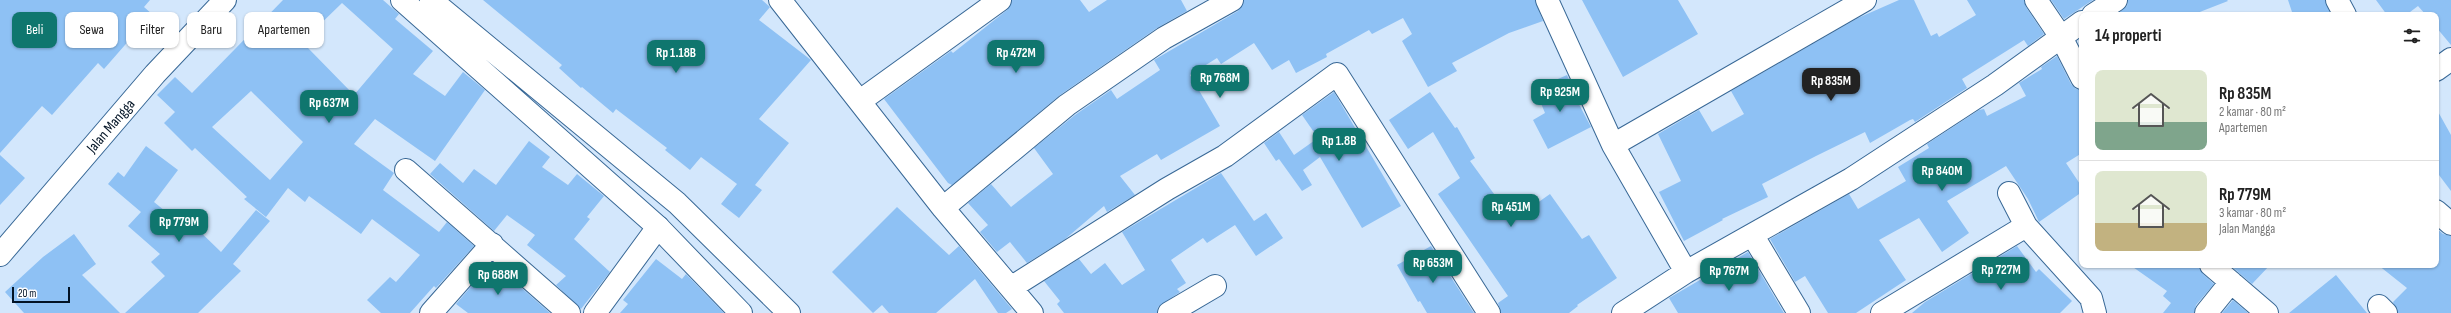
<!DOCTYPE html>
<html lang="id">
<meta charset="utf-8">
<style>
:root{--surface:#fff;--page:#f6f6f6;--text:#222;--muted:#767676;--line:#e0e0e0;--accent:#0f766e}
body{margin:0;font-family:"Sofia Sans Condensed",sans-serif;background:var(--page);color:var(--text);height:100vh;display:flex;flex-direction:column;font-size:15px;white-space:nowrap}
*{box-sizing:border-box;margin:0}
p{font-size:13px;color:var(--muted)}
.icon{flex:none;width:22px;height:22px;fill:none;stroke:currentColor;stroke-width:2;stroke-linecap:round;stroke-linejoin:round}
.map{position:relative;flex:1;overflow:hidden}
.panel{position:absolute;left:2079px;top:12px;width:360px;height:256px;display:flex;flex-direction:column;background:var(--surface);border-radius:8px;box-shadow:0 1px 3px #0004}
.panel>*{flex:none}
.hud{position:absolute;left:12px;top:12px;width:380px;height:36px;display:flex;gap:8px}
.scale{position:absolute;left:12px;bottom:10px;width:58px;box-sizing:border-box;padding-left:4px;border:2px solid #021325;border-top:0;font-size:11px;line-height:14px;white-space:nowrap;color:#021325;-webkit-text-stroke:3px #fff;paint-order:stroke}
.price{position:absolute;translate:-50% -34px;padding:0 9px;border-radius:8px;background:var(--accent);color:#fff;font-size:13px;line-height:26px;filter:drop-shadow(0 1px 2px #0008)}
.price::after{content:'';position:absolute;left:50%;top:24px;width:12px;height:9px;margin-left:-6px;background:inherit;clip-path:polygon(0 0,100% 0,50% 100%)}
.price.selected{background:#222;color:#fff}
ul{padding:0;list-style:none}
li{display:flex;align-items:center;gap:12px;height:100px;padding:0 16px}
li+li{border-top:1px solid var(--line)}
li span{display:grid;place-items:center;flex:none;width:112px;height:80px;border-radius:8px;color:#555}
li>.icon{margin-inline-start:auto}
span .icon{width:48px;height:48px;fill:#fffc;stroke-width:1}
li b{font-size:17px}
h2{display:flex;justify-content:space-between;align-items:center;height:48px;padding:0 16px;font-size:17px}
.pill{padding:0 14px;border-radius:8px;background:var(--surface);box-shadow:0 1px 3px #0004;font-size:14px;line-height:36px}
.pill.selected{background:var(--accent);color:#fff}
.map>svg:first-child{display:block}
</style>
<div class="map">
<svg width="2451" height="313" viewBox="0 0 2451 313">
<rect width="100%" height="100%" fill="#d3e7fc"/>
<!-- building -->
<path fill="#8ec1f4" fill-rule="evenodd" d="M0,0H150L144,7L152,14L104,69L98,63L52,115L42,106L0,153Z
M283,0H383L399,14L395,19L433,51L413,74L445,96L463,72L485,90L435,161L375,119L354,144L394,173L383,190L439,232L447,222L474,246L436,288L434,286L410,313H381L367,300L390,277L396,282L420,255L372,219L361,234L309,196L305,202L288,188L266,217L244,199L247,197L195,148L192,151L164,123L175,112L157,95L175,77L192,93ZM342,3L393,49L354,95L308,48L314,42L308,36ZM251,91L303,142L270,180L212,127Z
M483,0H762L770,7L759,20L811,60L759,119L789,143L755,185L762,190L739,218L721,204L737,184L701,157L690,170L665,150L667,148L616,109L613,113L582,87L581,88L559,68L562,65Z
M1012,0H1080L1089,12L1107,0H1181L1187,11L1157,28L1060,95L952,185L948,183L884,99L951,51L953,53L1007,10Z
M1244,0H1535L1543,21L1509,33L1452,63L1457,71L1428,87L1402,41L1412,34L1403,18L1372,34L1369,30L1326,54L1327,57L1296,73L1289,60L1272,70L1254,43L1221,64L1217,58L1190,75L1220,126L1161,160L1157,154L1120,176L1135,195L1107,212L1104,206L1064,240L1027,263L1010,242L997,252L980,232L988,225L968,203L991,184L1011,207L1053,174L1034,148L1075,115L1111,90L1117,99L1160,70L1154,60L1238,11Z
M1582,0H1678L1698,34L1623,77Z
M1899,0H1914L1931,36L1937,33L1939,37L1976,15L1967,0H2024L2026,7L2044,34L2028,46L2024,40L1962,79L1967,88L1915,122L1913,119L1910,120L1870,143L1865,132L1816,156L1762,184L1768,197L1722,219L1723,220L1684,241L1659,192L1681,181L1658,134L1699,110L1712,132L1744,114L1731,91L1858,18Z
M2051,0H2093L2064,19Z
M2128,0H2227L2228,1L2192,15H2116L2127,6Z
M2288,0H2325L2331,15H2293Z
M2376,0H2451V45L2436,27V15H2426L2418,6L2406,15H2387Z
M2057,56L2071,84L2076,89L2082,90V153L2066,163L2082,187V192L2039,222L2028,199L2006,166L1947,201L1969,233L1942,252L1919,218L1879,240L1906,280L1856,313H1828L1805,276L1795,282L1770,239L1849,194L1858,209L1906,181L1898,167L1929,148L1927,144L1979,110L1984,109L1987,116L2026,96L2019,83L2042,69L2041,67Z
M1567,75L1575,92L1573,93L1591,127L1548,149L1533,120L1545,113L1535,89Z
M1334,92L1401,206L1362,228L1320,157L1303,170L1312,185L1302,191L1279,159L1276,161L1264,143L1279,132L1294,155L1318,138L1302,115Z
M1430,92L1455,128L1457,127L1475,158L1470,161L1513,220L1550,194L1582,239L1589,235L1617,278L1577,305L1578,306L1569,313H1501L1498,303L1508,296L1438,194L1460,178L1433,132L1408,149L1389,120Z
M2436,108L2451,135V191L2436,171Z
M529,141L550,157L542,167L568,185L577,174L604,196L587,217L590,219L574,239L610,272L581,309L556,285L566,276L527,245L535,235L507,215L494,231L430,174L440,163L463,183L474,169L496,185Z
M146,146L178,170L154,202L181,224L187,219L221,252L256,210L270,221L233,264L241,271L198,313H125L165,276L151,262L160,254L128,226L141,212L108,184L118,172L124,177Z
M0,155L25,178L0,205Z
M1221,173L1254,221L1266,213L1283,238L1256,256L1235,225L1207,243L1203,238L1171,260L1186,283L1177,289L1180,292L1158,307L1157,313H1064L1057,304L1060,301L1044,281L1079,259L1091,274L1105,263L1122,285L1145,270L1122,232Z
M897,207L949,255L959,246L1012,309L1006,313H998L975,279L936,313H889L882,305L873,313L832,272Z
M2436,228L2443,234L2451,236V313H2398L2393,302L2407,288L2378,265H2436Z
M74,234L96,264L82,275L120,313H24L5,292L43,257Z
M1431,246L1474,313H1427L1420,301L1418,302L1397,265Z
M2017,246L2036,272L2039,269L2072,301L2060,313H1912L1925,302Z
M1748,252L1784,313H1678L1669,298Z
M656,259L682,279L686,274L724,313H620L628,304L623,300Z
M492,262L550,313H468L456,304Z
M2130,265H2199L2203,274L2214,284L2196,305L2194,313H2163L2171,303L2163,296L2167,291Z
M2230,265H2270L2252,284Z
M2336,275L2367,313H2289Z
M2233,300L2248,313H2222Z"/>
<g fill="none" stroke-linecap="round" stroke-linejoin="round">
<!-- minor casing -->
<g stroke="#386896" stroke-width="24">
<path id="minor" d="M780,0L943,208L1032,313
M1547,0L1613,145L1686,272
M2036,0L2061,37L2082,78
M2337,0L2345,15
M2093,15L2116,0
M2436,70L2451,59
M860,101L1000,0
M1613,145L1865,0
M406,170L569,313
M2009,193L2026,226L2091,298L2095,313
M943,208L1067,105L1164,38L1232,0
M2436,211L2451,224
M1753,236L1799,313
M2211,265L2267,313
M1012,287L1167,189L1225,156L1337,74L1489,313
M2379,306L2386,313
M431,313L492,244
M595,313L658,227
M1169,313L1215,286
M1623,313L1686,272L1851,179L1995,85L2082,22
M1882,313L2026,226
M2206,313L2231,282"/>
</g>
<!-- tertiary casing -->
<g stroke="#386896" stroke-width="24">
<g id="tertiary">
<path id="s1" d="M0,255L155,74L225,0"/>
</g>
</g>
<!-- primary casing -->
<g stroke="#386896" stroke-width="24">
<path id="primary" d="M402,0L658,227L741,313
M431,0L677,203L789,313"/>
</g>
<!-- minor -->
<use href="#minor" stroke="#fff" stroke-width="22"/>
<!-- tertiary -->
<use href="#tertiary" stroke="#fff" stroke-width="22"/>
<!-- primary -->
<use href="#primary" stroke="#fff" stroke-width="22"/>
</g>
<g text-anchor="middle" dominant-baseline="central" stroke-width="3" stroke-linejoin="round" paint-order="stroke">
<!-- street labels -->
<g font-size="15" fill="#021325" stroke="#fff">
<text stroke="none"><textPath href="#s1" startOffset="170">Jalan Mangga</textPath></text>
</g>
</g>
</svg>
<div class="scale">20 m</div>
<b class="price" style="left:676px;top:74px">Rp 1.18B</b>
<b class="price" style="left:1016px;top:74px">Rp 472M</b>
<b class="price" style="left:1220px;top:99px">Rp 768M</b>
<b class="price selected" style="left:1831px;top:102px">Rp 835M</b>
<b class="price" style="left:1560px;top:113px">Rp 925M</b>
<b class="price" style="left:329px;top:124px">Rp 637M</b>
<b class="price" style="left:1339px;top:162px">Rp 1.8B</b>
<b class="price" style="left:1942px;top:192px">Rp 840M</b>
<b class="price" style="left:1511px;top:228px">Rp 451M</b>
<b class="price" style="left:179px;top:243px">Rp 779M</b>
<b class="price" style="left:1433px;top:284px">Rp 653M</b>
<b class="price" style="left:2001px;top:291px">Rp 727M</b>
<b class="price" style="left:1729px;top:292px">Rp 767M</b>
<b class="price" style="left:498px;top:296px">Rp 688M</b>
<div class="hud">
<a class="pill selected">Beli</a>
<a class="pill">Sewa</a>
<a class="pill">Filter</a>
<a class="pill">Baru</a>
<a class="pill">Apartemen</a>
</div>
<section class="panel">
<h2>14 properti<svg class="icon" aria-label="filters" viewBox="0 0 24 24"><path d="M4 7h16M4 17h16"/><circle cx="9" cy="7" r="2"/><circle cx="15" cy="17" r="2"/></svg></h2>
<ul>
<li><span style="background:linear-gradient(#dfe7d0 65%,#7fa58c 0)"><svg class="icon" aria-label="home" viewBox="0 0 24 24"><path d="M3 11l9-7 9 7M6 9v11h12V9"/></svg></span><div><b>Rp 835M</b><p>2 kamar · 80 m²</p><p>Apartemen</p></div></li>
<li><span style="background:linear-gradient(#dfe7d0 65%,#c2b280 0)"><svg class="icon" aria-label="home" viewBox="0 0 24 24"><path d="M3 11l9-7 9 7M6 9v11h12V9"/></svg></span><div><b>Rp 779M</b><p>3 kamar · 80 m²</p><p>Jalan Mangga</p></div></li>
</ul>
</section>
</div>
